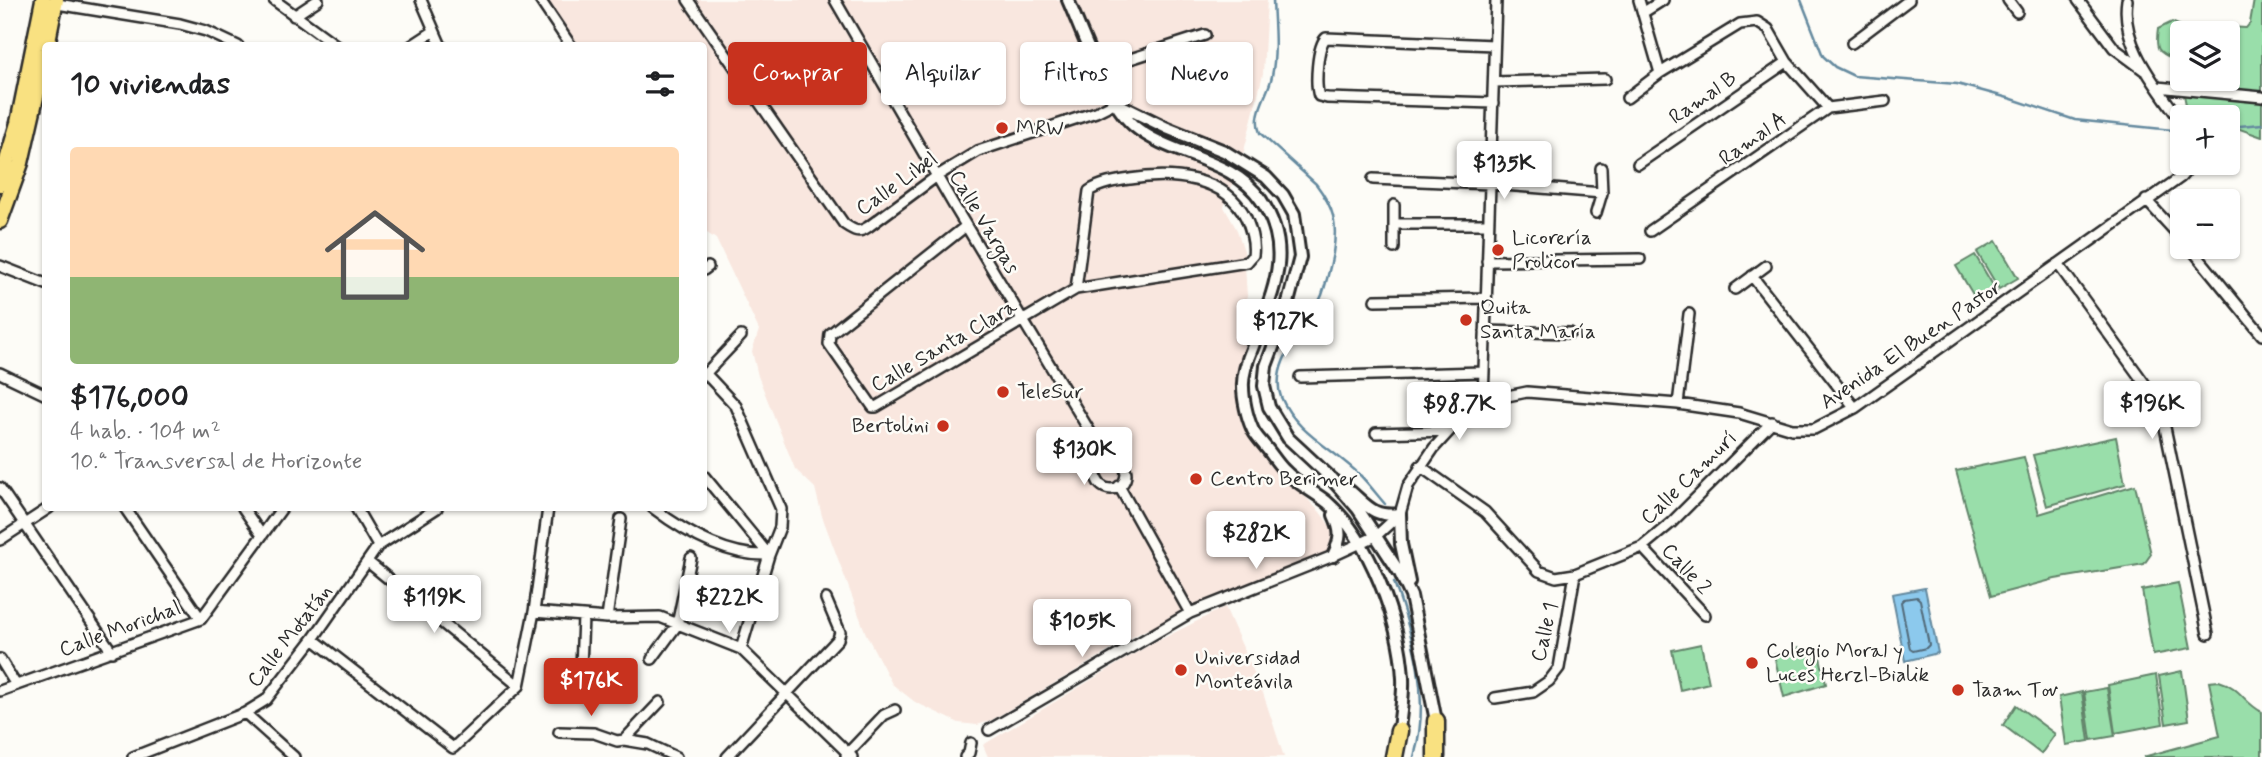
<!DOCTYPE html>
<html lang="es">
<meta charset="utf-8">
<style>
:root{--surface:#fff;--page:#f6f6f6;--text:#202124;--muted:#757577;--line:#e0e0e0;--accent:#c8321e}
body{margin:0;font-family:Mynerve,sans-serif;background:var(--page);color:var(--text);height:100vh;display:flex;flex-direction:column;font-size:26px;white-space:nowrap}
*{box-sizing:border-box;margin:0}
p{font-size:23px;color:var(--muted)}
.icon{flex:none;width:38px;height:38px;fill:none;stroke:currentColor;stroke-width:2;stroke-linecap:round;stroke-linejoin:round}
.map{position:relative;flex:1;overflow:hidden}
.drawer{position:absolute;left:42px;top:42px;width:665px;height:469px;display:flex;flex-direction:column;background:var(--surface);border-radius:7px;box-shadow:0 2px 5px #0004}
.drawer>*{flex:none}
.banner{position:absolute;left:728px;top:42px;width:665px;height:63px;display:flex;gap:14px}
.controls{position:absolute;left:2170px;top:21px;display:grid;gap:14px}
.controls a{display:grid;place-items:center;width:70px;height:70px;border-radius:7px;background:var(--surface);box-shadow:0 2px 5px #0004;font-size:35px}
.price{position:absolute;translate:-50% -60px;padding:0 16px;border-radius:7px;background:#fff;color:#222;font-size:23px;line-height:46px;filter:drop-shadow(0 2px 4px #0008)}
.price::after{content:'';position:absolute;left:50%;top:42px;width:21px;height:16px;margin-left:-10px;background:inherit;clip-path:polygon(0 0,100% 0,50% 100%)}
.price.on{background:var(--accent);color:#fff}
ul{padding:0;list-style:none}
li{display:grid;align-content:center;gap:14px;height:371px;padding:0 28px}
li+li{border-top:2px solid var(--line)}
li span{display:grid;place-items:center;height:217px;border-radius:7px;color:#555}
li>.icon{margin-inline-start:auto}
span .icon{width:126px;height:126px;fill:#fffc;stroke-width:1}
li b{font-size:30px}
h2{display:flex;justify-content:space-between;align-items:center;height:84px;padding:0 28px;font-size:30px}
.tag{padding:0 24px;border-radius:7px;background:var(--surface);box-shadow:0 2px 5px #0004;font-size:24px;line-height:63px}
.tag.on{background:var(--accent);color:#fff}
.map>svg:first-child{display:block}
</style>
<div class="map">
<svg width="2262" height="757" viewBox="0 0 2262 757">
<rect width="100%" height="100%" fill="#fdfcf7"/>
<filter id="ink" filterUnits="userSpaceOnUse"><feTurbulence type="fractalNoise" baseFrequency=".0143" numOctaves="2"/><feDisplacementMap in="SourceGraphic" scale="14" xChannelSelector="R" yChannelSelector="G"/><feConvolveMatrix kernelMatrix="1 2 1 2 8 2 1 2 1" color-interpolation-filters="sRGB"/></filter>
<g filter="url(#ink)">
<!-- built -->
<path fill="#f9e7df" d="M543,0H1267L1263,74L1244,151L1224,207L1237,230L1244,251L1248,311L1242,367L1248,423L1285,476L1320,512L1335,533L1336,541L1331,552L1141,632L990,721L977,725L959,723L915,702L892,684L866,634L822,516L815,488L795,469L758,376L752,351L759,330L716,239L704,231V46L577,45Z
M1225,607L1263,693L1284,757H988L983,745L1146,647Z"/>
<!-- green -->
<path fill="#99deaa" stroke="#62846a" stroke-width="2" fill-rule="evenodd" d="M2254,0H2262V137L2240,129L2228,135V117H2186L2184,115L2188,114L2184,95L2175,73L2178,64L2176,60C2157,52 2155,50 2158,29L2172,22L2187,29L2210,26L2246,28L2250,23ZM2182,33H2228V79H2182Z
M1996,241L2018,278L1999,289L1977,252Z
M1975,255L1997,292L1978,303L1956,266Z
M2116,437L2125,484L2047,506L2033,455Z
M2024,457L2039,514L2135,485L2151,554L2144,564L2055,579L1991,596L1956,471Z
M2178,583L2191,648L2153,655L2142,590Z
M1701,644L1709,683L1680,690L1672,650Z
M1799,648L1800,653L1818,648L1826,684L1784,697L1774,655Z
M2182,671L2189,720L2166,724L2159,676Z
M2156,675L2163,724L2115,733L2108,685Z
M2219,681C2240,687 2244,703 2262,712V757H2143L2220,736L2209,682Z
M2107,688L2115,736L2091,740L2084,692Z
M2082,692L2089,741L2066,745L2059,697Z
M2016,705L2055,734L2041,754L2003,725Z"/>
<!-- water -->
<path fill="#8cc9ed" stroke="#658a9f" stroke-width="2" d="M1925,588L1938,653L1905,661L1892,594Z"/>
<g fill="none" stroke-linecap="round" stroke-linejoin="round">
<!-- shore -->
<path stroke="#526a79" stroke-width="2" d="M1917,597L1920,600L1929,645L1926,648L1913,651L1910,649L1901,602L1904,599Z"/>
<!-- stream -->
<path stroke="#658a9f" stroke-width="2.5" d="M1273,0C1274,25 1277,52 1272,76C1268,96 1252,113 1260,133L1316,184C1334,208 1338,223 1333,253C1330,268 1327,281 1322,295C1310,324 1268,362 1281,397C1296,433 1334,449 1360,475C1369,484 1377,495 1385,504
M1801,0L1823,56L1835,67L1854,76L1957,84L2012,99L2075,120L2182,131
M2228,127L2262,124
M1394,582C1414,638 1431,698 1414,757"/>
<!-- minor casing -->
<g stroke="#2b2b2b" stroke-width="14">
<path id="minor" d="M274,0L337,46
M421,0L441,46
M540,0L571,46
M688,0L844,224C853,230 858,234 868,227L937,176L978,151L1096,112L1114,103
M835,0L953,204L1107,460
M1639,0L1660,73L1740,24L1757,22L1768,29L1787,62L1828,108
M2008,0L2017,12
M2078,0L2114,48L2145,71
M2127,0C2120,46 2158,87 2182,123
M51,3L180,24L206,31L238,46
M1644,12L1663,0
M294,16L318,0
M1852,43L1909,0
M411,46L434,31
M1099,69L1205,35
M1494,82L1605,79
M2157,87L2262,97
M1627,98L1660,73
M1493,103L1327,98L1319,96C1315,85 1317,46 1326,38L1494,45
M1638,164L1787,62
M1373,179L1490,184L1602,193
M2146,200L2182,239
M1596,213L1602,193L1601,168
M1394,224H1488
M966,226L830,334L829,344L873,407H876L1076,289L1247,262L1253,255C1255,242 1251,230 1246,218C1226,176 1171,172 1130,179C1116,181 1101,183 1089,191L1076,289
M1650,231L1828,108L1885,101
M2190,247L2262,335
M1394,248V205
M1487,261L1640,259
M2058,264L2155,398L2162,413L2208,634
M0,266L46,284
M704,270L708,267
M1752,276L1855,408
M1735,289L1766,266
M1375,300L1486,298
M1485,331L1570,333
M0,373L46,395
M705,373L736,406L781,509L780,527L769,555L741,649L852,757
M704,375L741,336
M1300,377L1483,372
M1483,401L1496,0
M1678,404L1689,314
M1376,433L1449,431
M1096 474a15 15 0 1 1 30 0a15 15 0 1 1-30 0Z
M1420,466L1485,512L1539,571L1556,577L1575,574L1642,547L1671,523L1772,422
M704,476L769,555
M1119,486L1190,613
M0,488L112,652
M125,508L201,619
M243,508L261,534
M356,508L378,546
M653,508C686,533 727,557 769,555
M0,540L49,508
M1642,547L1705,615
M368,562L519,686
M534,612L607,618L660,617L741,649
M607,618L621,519
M313,639L453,748L519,686L534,612L548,508
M0,659L16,685
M652,659L677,625L691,558
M581,668L583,617
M0,691L201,619L282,508
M1495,698L1533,692L1549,681L1559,668L1575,574
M660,702L624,740L648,744L676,757
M245,713L294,757
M989,730L1190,613L1333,556L1376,536L1400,514L1408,486L1434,448L1465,414L1483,401L1527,392L1678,404L1739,413L1792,429H1814L1855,408L2181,177L2193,163
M559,732L594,733L617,741L624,740
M846,755L884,715L895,710
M133,757L245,713L266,700L313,639L378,546L437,508
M727,757L838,639L840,632L826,599
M965,757L969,753L971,743"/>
</g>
<!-- tertiary casing -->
<g stroke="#2b2b2b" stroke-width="16">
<path id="tertiary" d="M1068,0C1083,34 1107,103 1134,126C1171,157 1233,158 1261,200C1296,252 1271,294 1253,346C1248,358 1242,374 1243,387C1243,399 1247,417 1252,428C1254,434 1260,440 1264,445C1271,453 1277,463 1284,470C1296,483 1313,491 1327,502C1370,539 1400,622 1403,678C1404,696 1400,714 1399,731
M1120,105L1167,128L1224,151L1266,177L1283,195L1294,214L1300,257L1284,318L1266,366L1264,386L1269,407L1288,438L1330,477L1358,509L1400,573L1411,596L1436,721
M1345,487C1366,503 1371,518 1400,514L1401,544L1409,582
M1333,556C1341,539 1342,532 1334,515"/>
</g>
<!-- primary casing -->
<g stroke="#2b2b2b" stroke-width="19">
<path id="primary" d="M47,46L56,0
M0,184L18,123L43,0
M0,221L21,163L46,53"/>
</g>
<!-- motorway casing -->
<g stroke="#2b2b2b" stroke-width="21">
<path id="motorway" d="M1394,757L1399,731
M1436,757V721"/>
</g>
<!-- minor -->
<use href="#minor" stroke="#fdfcf7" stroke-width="9"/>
<!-- tertiary -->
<use href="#tertiary" stroke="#fdfcf7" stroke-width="10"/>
<!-- primary -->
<use href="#primary" stroke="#f9e181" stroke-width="14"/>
<!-- motorway -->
<use href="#motorway" stroke="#f9e181" stroke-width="16"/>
</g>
</g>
<!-- markers -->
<g fill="#c8321e" stroke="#fdfcf7" stroke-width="2.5">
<circle cx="1002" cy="128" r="7"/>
<circle cx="1498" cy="250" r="7"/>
<circle cx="1466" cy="320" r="7"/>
<circle cx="1003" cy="392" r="7"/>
<circle cx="943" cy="426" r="7"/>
<circle cx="1196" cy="479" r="7"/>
<circle cx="1752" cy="663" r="7"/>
<circle cx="1181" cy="670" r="7"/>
<circle cx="1958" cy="690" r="7"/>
</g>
<g text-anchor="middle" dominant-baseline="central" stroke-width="5" stroke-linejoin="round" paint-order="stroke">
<!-- street labels -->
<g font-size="21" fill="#2b2b2b" stroke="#fdfcf7">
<text transform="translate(1703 98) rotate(-35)">Ramal B</text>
<text transform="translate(1753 139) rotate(-35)">Ramal A</text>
<text transform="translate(897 184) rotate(-35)">Calle Libel</text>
<text transform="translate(984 222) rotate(59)">Calle Vargas</text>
<text transform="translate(1911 345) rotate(-34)">Avenida El Buen Pastor</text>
<text transform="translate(944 346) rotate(-30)">Calle Santa Clara</text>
<text transform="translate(1689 478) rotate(-44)">Calle Camurí</text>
<text transform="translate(1686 569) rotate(47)">Calle 2</text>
<text transform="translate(120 629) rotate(-20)">Calle Morichal</text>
<text transform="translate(1545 632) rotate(-77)">Calle 1</text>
<text transform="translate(290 636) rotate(-52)">Calle Motatán</text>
</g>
<!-- poi labels -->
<g font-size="21" fill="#2b2b2b" stroke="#fdfcf7" text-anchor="start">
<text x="1016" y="128">MRW</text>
<text x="1512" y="238">Licorería<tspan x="1512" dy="24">Prolicor</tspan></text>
<text x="1480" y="308">Quita<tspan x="1480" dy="24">Santa María</tspan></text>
<text x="1017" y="392">TeleSur</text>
<text x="929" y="426" text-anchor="end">Bertolini</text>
<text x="1210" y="479">Centro Berimer</text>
<text x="1766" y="651">Colegio Moral y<tspan x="1766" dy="24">Luces Herzl-Bialik</tspan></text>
<text x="1195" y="658">Universidad<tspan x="1195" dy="24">Monteávila</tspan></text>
<text x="1972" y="690">Taam Tov</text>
</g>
</g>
</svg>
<div class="controls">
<a><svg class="icon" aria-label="layers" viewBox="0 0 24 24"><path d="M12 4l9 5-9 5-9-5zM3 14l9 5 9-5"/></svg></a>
<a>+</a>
<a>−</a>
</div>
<b class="price" style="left:1504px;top:201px">$135K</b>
<b class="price" style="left:1285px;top:359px">$127K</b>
<b class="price" style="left:2152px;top:441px">$196K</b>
<b class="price" style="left:1459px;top:442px">$98.7K</b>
<b class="price" style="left:1084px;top:487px">$130K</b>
<b class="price" style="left:1256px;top:571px">$282K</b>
<b class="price" style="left:434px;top:635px">$119K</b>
<b class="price" style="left:729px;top:635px">$222K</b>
<b class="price" style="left:1082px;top:659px">$105K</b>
<b class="price on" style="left:591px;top:718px">$176K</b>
<div class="banner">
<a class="tag on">Comprar</a>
<a class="tag">Alquilar</a>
<a class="tag">Filtros</a>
<a class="tag">Nuevo</a>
</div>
<section class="drawer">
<h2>10 viviendas<svg class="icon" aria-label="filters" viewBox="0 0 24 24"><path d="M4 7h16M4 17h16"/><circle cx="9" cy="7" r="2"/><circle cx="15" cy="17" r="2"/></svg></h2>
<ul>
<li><span style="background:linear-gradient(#ffd9b3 60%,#8fb573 0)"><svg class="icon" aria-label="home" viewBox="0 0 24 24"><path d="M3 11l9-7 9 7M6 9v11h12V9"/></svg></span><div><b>$176,000</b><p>4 hab. · 104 m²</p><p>10.ª Transversal de Horizonte</p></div></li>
</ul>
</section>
</div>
